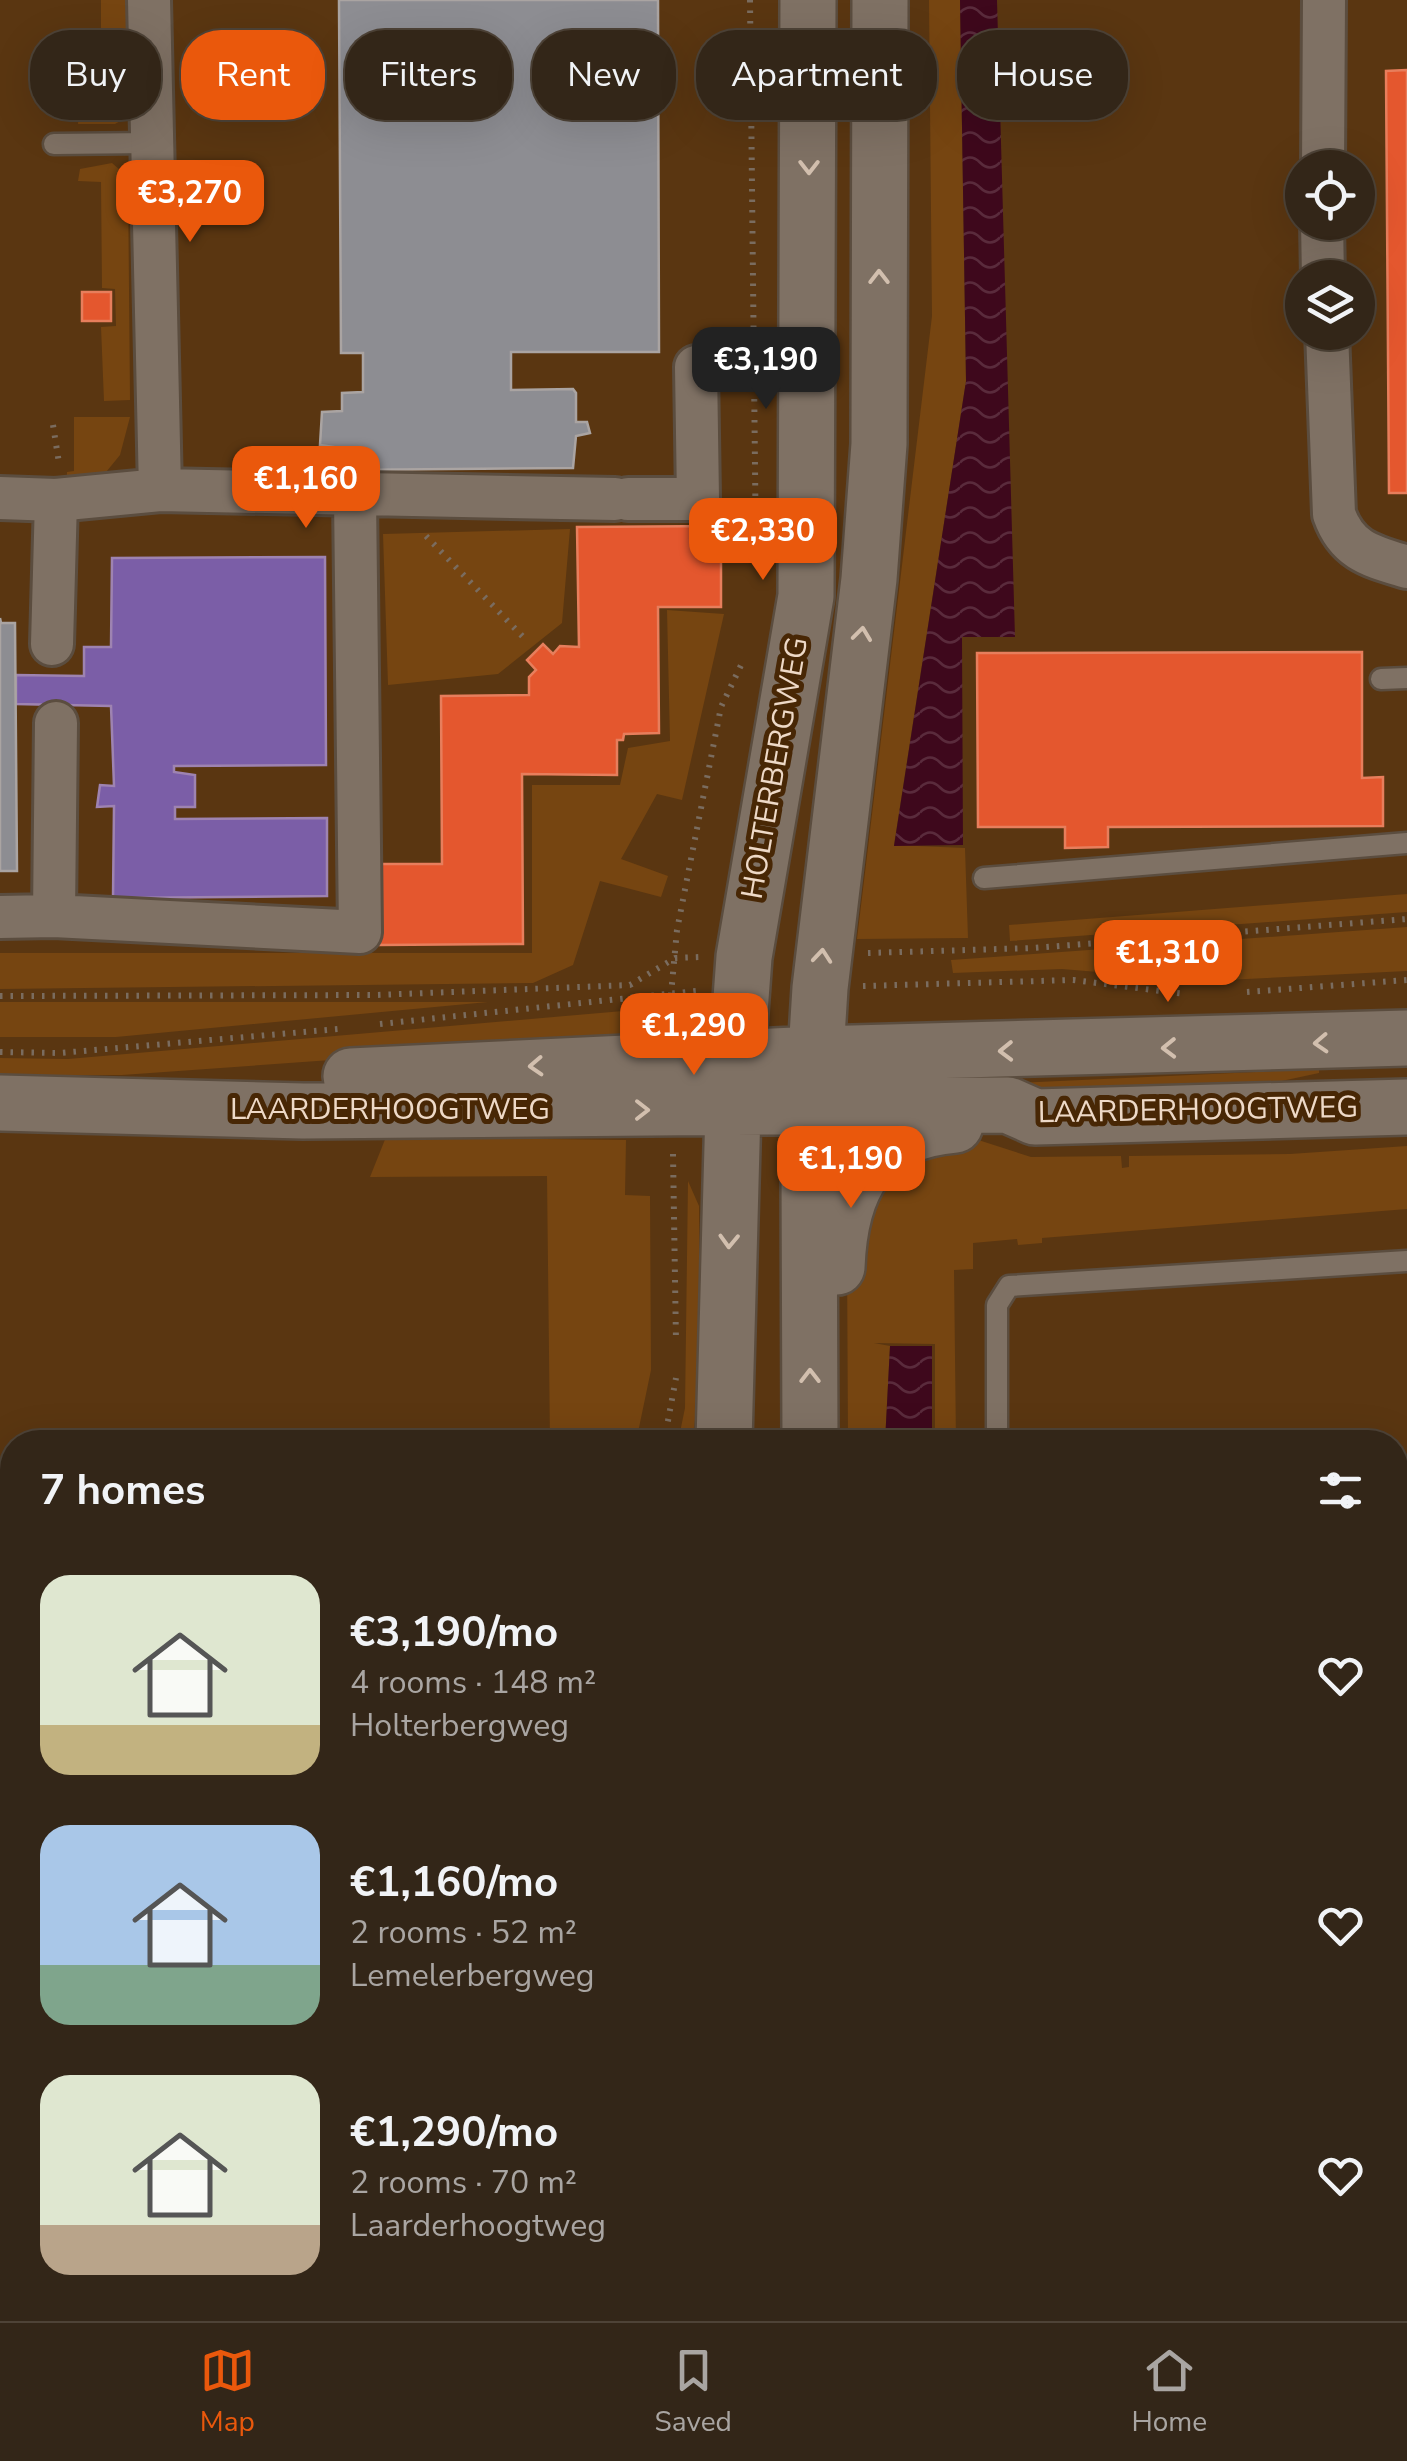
<!DOCTYPE html>
<meta charset="utf-8">
<style>
:root{--surface:#332618;--page:#3e3225;--text:#f1f3f6;--muted:#a9a5a2;--line:#4e4337;--accent:#ea580c}
body{margin:0;font-family:"Nunito Sans",sans-serif;background:var(--page);color:var(--text);height:100vh;display:flex;flex-direction:column;font-size:38px;white-space:nowrap}
*{box-sizing:border-box;margin:0}
p{font-size:32px;color:var(--muted)}
.icon{flex:none;width:55px;height:55px;fill:none;stroke:currentColor;stroke-width:2;stroke-linecap:round;stroke-linejoin:round}
.map{position:relative;flex:1;overflow:hidden}
.details{position:absolute;left:0px;top:1430px;width:1408px;height:892px;display:flex;flex-direction:column;background:var(--surface);border-radius:40px 40px 0 0;box-shadow:0 10px 40px #0002,0 0 0 2px var(--line)}
.details>*{flex:none}
.guide{position:absolute;left:30px;top:30px;width:1348px;height:90px;display:flex;gap:20px}
.controls{position:absolute;left:1285px;top:150px;display:grid;gap:20px}
.controls a{display:grid;place-items:center;width:90px;height:90px;border-radius:50%;background:var(--surface);box-shadow:0 10px 40px #0002,0 0 0 2px var(--line);font-size:50px}
.price{position:absolute;translate:-50% -85px;padding:0 22px;border-radius:20px;background:var(--accent);color:#fff;font-size:32px;line-height:65px;filter:drop-shadow(0 2px 5px #0008)}
.price::after{content:'';position:absolute;left:50%;top:60px;width:30px;height:22px;margin-left:-15px;background:inherit;clip-path:polygon(0 0,100% 0,50% 100%)}
.price.current{background:#222;color:#fff}
ul{padding:0;list-style:none}
li{display:flex;align-items:center;gap:30px;height:250px;padding:0 40px}
li span{display:grid;place-items:center;flex:none;width:280px;height:200px;border-radius:30px;color:#555}
li>.icon{margin-inline-start:auto}
span .icon{width:120px;height:120px;fill:#fffc;stroke-width:1}
li b{font-size:42px}
h2{display:flex;justify-content:space-between;align-items:center;height:120px;padding:0 40px;font-size:42px}
.pill{padding:0 35px;border-radius:40px;background:var(--surface);box-shadow:0 10px 40px #0002,0 0 0 2px var(--line);font-size:35px;line-height:90px}
.pill.current{background:var(--accent);color:#fff}
.menu{display:flex;justify-content:space-around;align-items:center;height:140px;border-top:2px solid var(--line);background:var(--surface);font-size:28px;color:var(--muted)}
.menu a{display:grid;justify-items:center;gap:5px}
.menu .current{color:var(--accent)}
.map>svg:first-child{display:block}
</style>
<div class="map">
<svg width="1407" height="2321" viewBox="0 0 1407 2321">
<defs>
<pattern id="water-waves" width="16" height="10" patternUnits="userSpaceOnUse" patternTransform="scale(2.5)"><rect width="16" height="10" fill="#3e081c"/><path d="M0 5q4-4 8 0t8 0" fill="none" stroke="#5a2b3c"/></pattern>
</defs>
<rect width="100%" height="100%" fill="#443220"/>
<!-- built -->
<path fill="#5a3611" fill-rule="evenodd" d="M0,0H1407V2321H0ZM1302,168H1358V222H1302ZM1302,278H1358V332H1302ZM12,1442H1395V2310H12Z"/>
<!-- green -->
<path fill="#764511" d="M101,0H129V116L115,124H78L79,107L101,106Z
M929,0H960L966,381L894,845L965,848L968,938L857,939L932,316Z
M112,163L128,177L130,400L104,401L101,327L116,326L115,289L102,288L101,182L78,181L80,169Z
M74,417H130L120,455L102,477L67,482V472L74,471Z
M570,529L562,623L498,674L388,685L383,534Z
M667,610L724,614L682,800L657,794L621,859L668,876L661,897L600,881L573,965L533,983L0,989V953H532V785H620L628,748L670,741Z
M1407,894V912L1010,941L1009,925Z
M1407,927V971L1205,981L1062,969L953,973L951,960Z
M0,1002H488L116,1037H0Z
M623,1011L625,1039L122,1075H0V1058L68,1059Z
M1319,1069V1073L1245,1089L976,1092L975,1085Z
M386,1137L626,1140L625,1195L650,1196L651,1370L636,1442H550L547,1176L370,1177Z
M969,1137L1031,1157L1121,1156L1122,1168L1129,1167V1156L1290,1154L1407,1146V1209L1042,1238V1243L1018,1245L1017,1239L973,1243V1269L954,1270L956,1442H935V1344L874,1343L890,1346L885,1442H848L847,1252L869,1185Z
M688,1181L699,1206L700,1383L692,1442H678L685,1408Z
M1395,2240H1407V2321H891L892,2310H1395Z"/>
<!-- water -->
<path fill="url(#water-waves)" d="M960,0H997L1015,637H962L963,845L894,846L966,381Z
M890,1346H932V1442H885Z
M1395,2309L1407,2311V2321H1033L1032,2310Z"/>
<!-- shops -->
<path fill="#e4572e" stroke="#e77e5c" stroke-width="2.5" d="M1407,70V493H1389L1386,71Z
M82,292H111V321H82Z
M721,526V607H658L659,733L624,734L623,740H617V775L522,774L523,944L380,945L379,864H442L441,696L529,695V677L536,670L527,660L543,644L553,654L560,646L579,647L577,527Z
M1362,652V778L1383,777V826L1108,827V847L1065,848V827H978L977,653Z
M1395,1681H1407V1765H1395Z
M1395,1765H1407V1853H1395Z
M1395,1853H1407V1895H1395Z
M0,2088H12V2205H0Z
M629,2310H679V2317H706L705,2321H559V2315L629,2316Z"/>
<!-- offices -->
<path fill="#7b5ea7" stroke="#9e83b1" stroke-width="2.5" d="M325,557L326,765L174,766V772L195,775V807H175V819L327,818V896L113,898L114,806L97,807L100,785L114,786L111,706L16,704V675L84,676V647H111L112,558Z"/>
<!-- industry -->
<path fill="#8d8d92" stroke="#aaa4a2" stroke-width="2.5" d="M658,0L659,352H511V390L573,389L576,393V422H587L590,433L576,436L573,468L344,470L341,448L320,445L322,412L342,411V393L363,392V353H341L339,0Z
M0,618L1,623H15L17,871H0Z"/>
<g fill="none" stroke-linecap="round" stroke-linejoin="round">
<!-- lane casing -->
<g stroke="#5b4d3f" stroke-width="25">
<path id="lane" d="M54,144L151,143
M1381,679L1407,678
M984,878L1407,843
M997,1442V1305L1009,1286L1407,1261
M1395,1529H1407
M1395,1618H1407
M0,2074H12
M0,2304H12
M591,2310L592,2321
M635,2310V2321
M684,2310L686,2321
M528,2321L529,2310"/>
</g>
<!-- street casing -->
<g stroke="#5b4d3f" stroke-width="48">
<path id="street" d="M149,0L160,490
M1323,168L1324,0
M1322,222L1323,278
M1327,332L1334,514C1347,551 1371,556 1407,567
M0,498L56,500L160,490L615,499
M628,499H698L696,367
M52,644L56,500
M56,723L54,916L360,932L355,496
M0,917L54,916"/>
</g>
<!-- secondary casing -->
<g stroke="#5b4d3f" stroke-width="60">
<path id="secondary" d="M351,1076L817,1054L1407,1038
M0,1103L303,1111L1008,1105L1035,1117L1407,1107
M837,1267C840,1187 869,1132 955,1125
M724,1442L733,1109L744,957L806,596L808,0
M810,1442L809,1166L820,988L869,579L879,444L880,0
M737,2310V2321"/>
</g>
<!-- highway casing -->
<g stroke="#5b4d3f" stroke-width="60">
<path id="highway" d="M1395,2096H1407
M1395,2195H1407
M822,2319L830,2310"/>
</g>
<!-- path -->
<path stroke="#7a6c5f" stroke-width="6" stroke-dasharray="2.5 8" stroke-linecap="butt" d="M750,0L756,559
M53,425L59,463
M426,536L526,640
M868,953L1033,948L1407,919
M863,986L1073,980L1185,994
M1247,992L1407,980
M0,996L376,995L630,985L675,958L701,957
M669,1016L677,930L721,707L744,659
M380,1024L696,991
M0,1052L60,1053L338,1029
M673,1154L676,1341
M664,1442L676,1378
M495,2310V2321"/>
<!-- lane -->
<use href="#lane" stroke="#7f7164" stroke-width="20"/>
<!-- street -->
<use href="#street" stroke="#7f7164" stroke-width="42"/>
<!-- secondary -->
<use href="#secondary" stroke="#7f7164" stroke-width="55"/>
<!-- highway -->
<use href="#highway" stroke="#736d56" stroke-width="55"/>
</g>
<!-- one-way arrows -->
<defs><path id="oneway-chevron" d="M-2-3.5L2.5 0L-2 3.5" fill="none" stroke-width="1.6" stroke-linecap="round" stroke-linejoin="round" transform="scale(2.5)"/></defs>
<g stroke="#d2bfae">
<use href="#oneway-chevron" transform="translate(809 167) rotate(90)"/>
<use href="#oneway-chevron" transform="translate(879 277) rotate(-90)"/>
<use href="#oneway-chevron" transform="translate(862 634) rotate(-83)"/>
<use href="#oneway-chevron" transform="translate(822 956) rotate(-85)"/>
<use href="#oneway-chevron" transform="translate(1321 1043) rotate(177)"/>
<use href="#oneway-chevron" transform="translate(1169 1048) rotate(179)"/>
<use href="#oneway-chevron" transform="translate(1006 1051) rotate(179)"/>
<use href="#oneway-chevron" transform="translate(536 1066) rotate(177)"/>
<use href="#oneway-chevron" transform="translate(642 1110)"/>
<use href="#oneway-chevron" transform="translate(729 1241) rotate(92)"/>
<use href="#oneway-chevron" transform="translate(810 1376) rotate(-90)"/>
</g>
<g text-anchor="middle" dominant-baseline="central" stroke-width="10" stroke-linejoin="round" paint-order="stroke">
<!-- street labels -->
<g font-size="30" fill="#eed9c7" stroke="#482705">
<text transform="translate(775 768) rotate(-80)">HOLTERBERGWEG</text>
<text x="390" y="1109">LAARDERHOOGTWEG</text>
<text transform="translate(1198 1110) rotate(-1)">LAARDERHOOGTWEG</text>
</g>
</g>
</svg>
<div class="controls">
<a><svg class="icon" aria-label="locate" viewBox="0 0 24 24"><circle cx="12" cy="12" r="6"/><path d="M12 2v4M12 18v4M2 12h4M18 12h4"/></svg></a>
<a><svg class="icon" aria-label="layers" viewBox="0 0 24 24"><path d="M12 4l9 5-9 5-9-5zM3 14l9 5 9-5"/></svg></a>
</div>
<b class="price" style="left:190px;top:245px">€3,270</b>
<b class="price current" style="left:766px;top:412px">€3,190</b>
<b class="price" style="left:306px;top:531px">€1,160</b>
<b class="price" style="left:763px;top:583px">€2,330</b>
<b class="price" style="left:1168px;top:1005px">€1,310</b>
<b class="price" style="left:694px;top:1078px">€1,290</b>
<b class="price" style="left:851px;top:1211px">€1,190</b>
<div class="guide">
<a class="pill">Buy</a>
<a class="pill current">Rent</a>
<a class="pill">Filters</a>
<a class="pill">New</a>
<a class="pill">Apartment</a>
<a class="pill">House</a>
</div>
<section class="details">
<h2>7 homes<svg class="icon" aria-label="filters" viewBox="0 0 24 24"><path d="M4 7h16M4 17h16"/><circle cx="9" cy="7" r="2"/><circle cx="15" cy="17" r="2"/></svg></h2>
<ul>
<li><span style="background:linear-gradient(#dfe7d0 75%,#c2b280 0)"><svg class="icon" aria-label="home" viewBox="0 0 24 24"><path d="M3 11l9-7 9 7M6 9v11h12V9"/></svg></span><div><b>€3,190/mo</b><p>4 rooms · 148 m²</p><p>Holterbergweg</p></div><svg class="icon" aria-label="heart" viewBox="0 0 24 24"><path d="M12 20l-8-8c-3-5 5-10 8-4 3-6 11-1 8 4z"/></svg></li>
<li><span style="background:linear-gradient(#a9c7e8 70%,#7fa58c 0)"><svg class="icon" aria-label="home" viewBox="0 0 24 24"><path d="M3 11l9-7 9 7M6 9v11h12V9"/></svg></span><div><b>€1,160/mo</b><p>2 rooms · 52 m²</p><p>Lemelerbergweg</p></div><svg class="icon" aria-label="heart" viewBox="0 0 24 24"><path d="M12 20l-8-8c-3-5 5-10 8-4 3-6 11-1 8 4z"/></svg></li>
<li><span style="background:linear-gradient(#dfe7d0 75%,#b9a48a 0)"><svg class="icon" aria-label="home" viewBox="0 0 24 24"><path d="M3 11l9-7 9 7M6 9v11h12V9"/></svg></span><div><b>€1,290/mo</b><p>2 rooms · 70 m²</p><p>Laarderhoogtweg</p></div><svg class="icon" aria-label="heart" viewBox="0 0 24 24"><path d="M12 20l-8-8c-3-5 5-10 8-4 3-6 11-1 8 4z"/></svg></li>
</ul>
</section>
</div>
<nav class="menu">
<a class="current"><svg class="icon" aria-label="map" viewBox="0 0 24 24"><path d="M3 6l6-2 6 2 6-2v14l-6 2-6-2-6 2zM9 4v14M15 6v14"/></svg>Map</a>
<a><svg class="icon" aria-label="saved" viewBox="0 0 24 24"><path d="M7 4h10v16l-5-4-5 4z"/></svg>Saved</a>
<a><svg class="icon" aria-label="home" viewBox="0 0 24 24"><path d="M3 11l9-7 9 7M6 9v11h12V9"/></svg>Home</a>
</nav>
